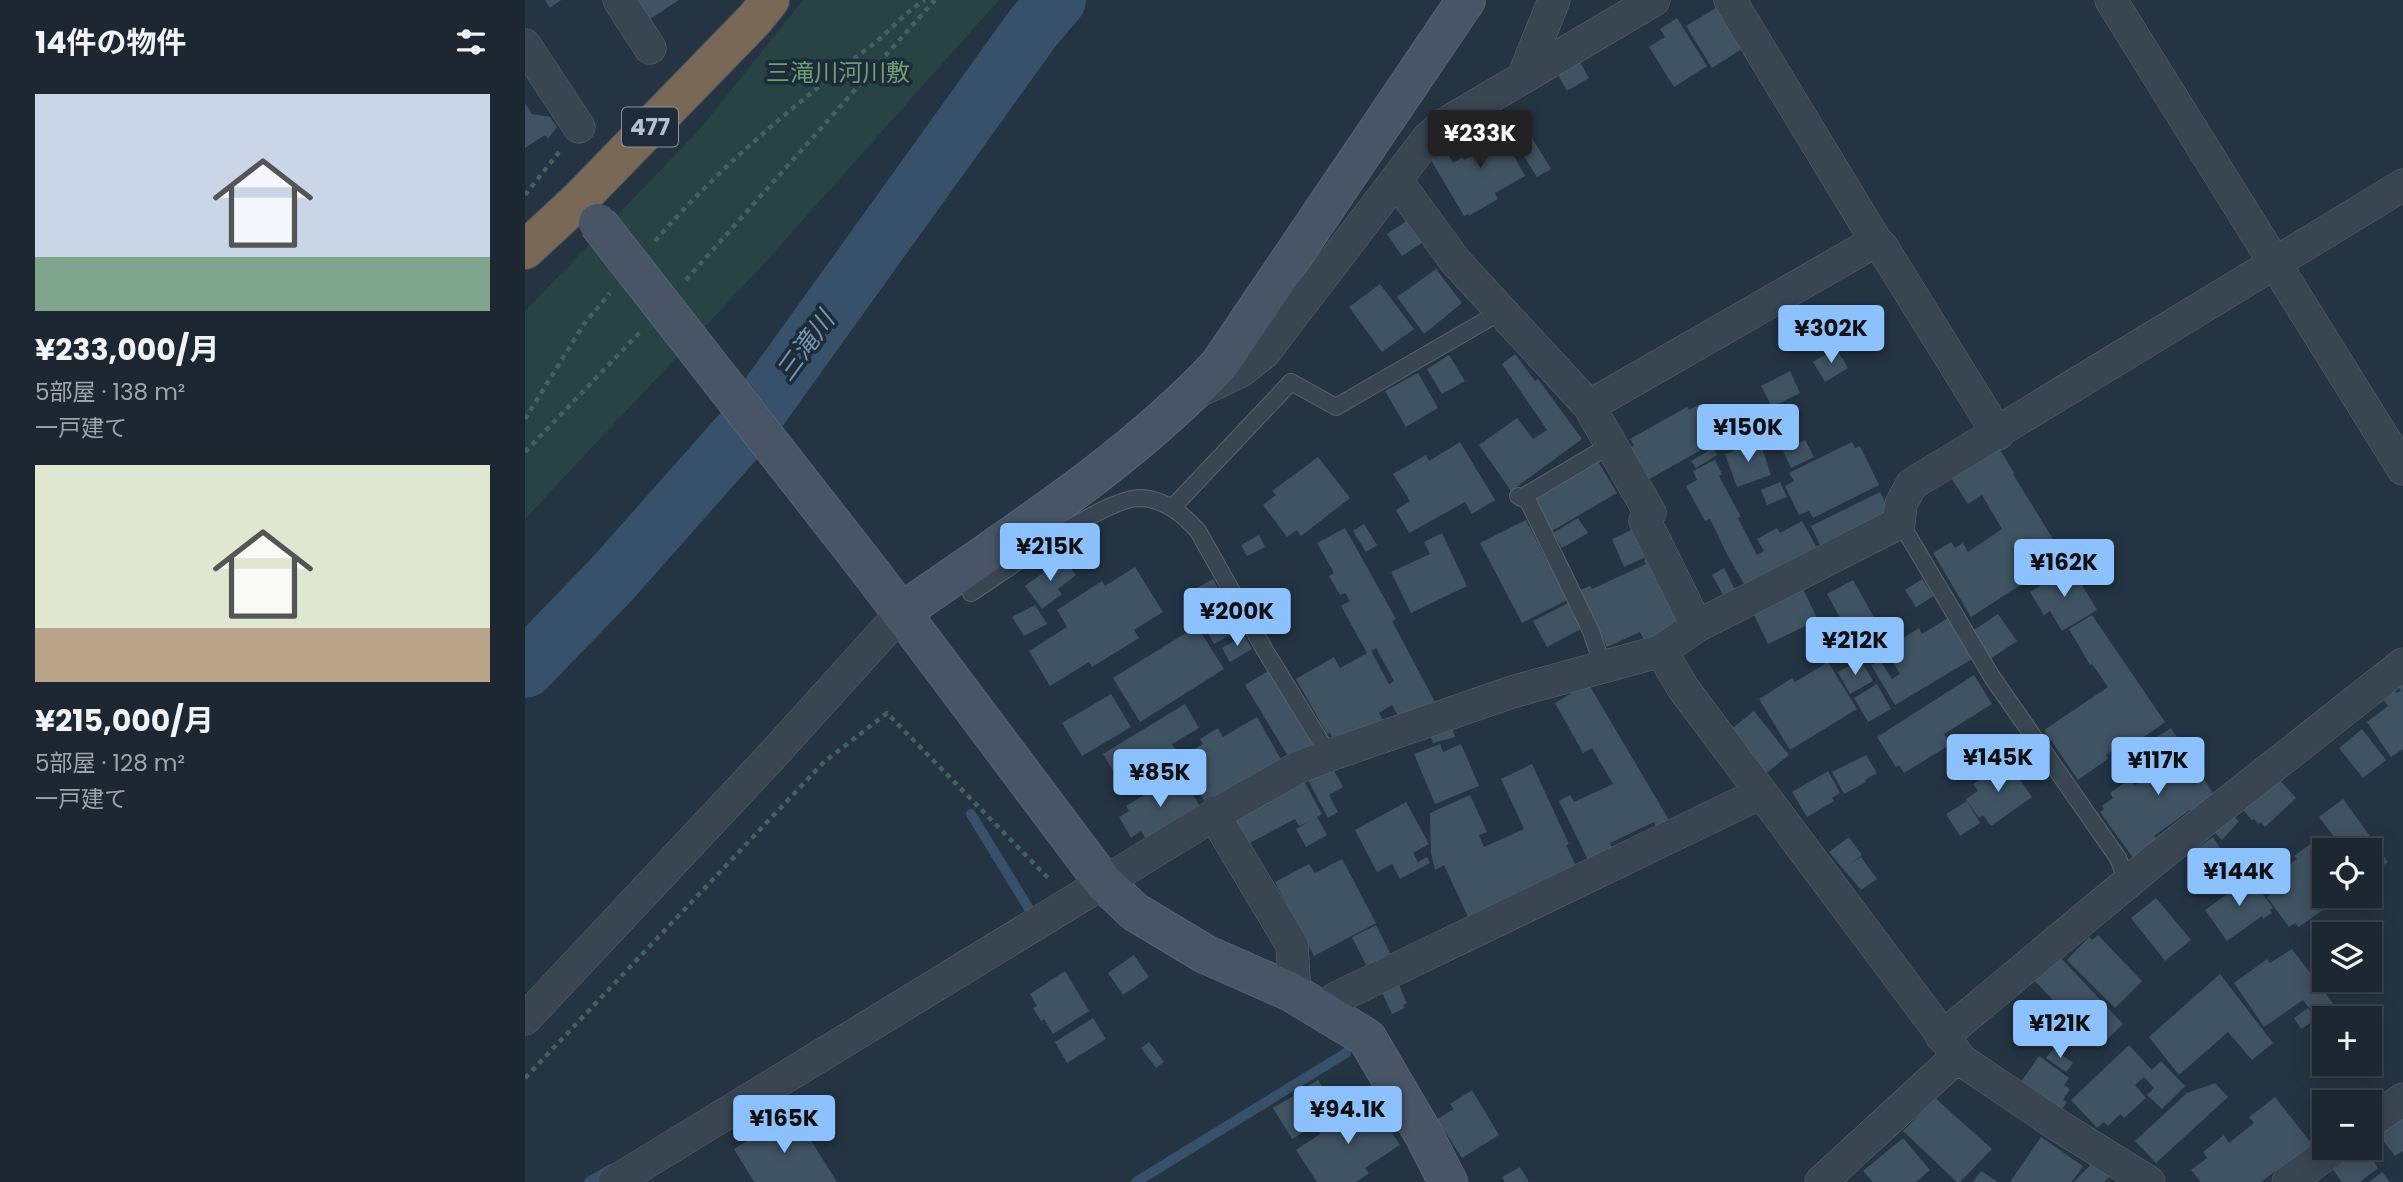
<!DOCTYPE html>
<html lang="ja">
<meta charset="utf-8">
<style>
:root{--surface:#1c2732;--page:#29333e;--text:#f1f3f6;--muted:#a0a5ac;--line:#3a444d;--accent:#8ac1fe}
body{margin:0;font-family:Poppins,"Noto Sans JP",sans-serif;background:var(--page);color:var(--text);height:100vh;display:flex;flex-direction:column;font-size:26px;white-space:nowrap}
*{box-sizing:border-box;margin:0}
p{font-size:23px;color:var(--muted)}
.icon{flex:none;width:38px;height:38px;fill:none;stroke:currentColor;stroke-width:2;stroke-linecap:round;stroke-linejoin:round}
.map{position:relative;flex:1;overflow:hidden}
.drawer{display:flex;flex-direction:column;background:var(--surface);width:525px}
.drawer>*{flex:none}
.fabs{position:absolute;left:1787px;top:838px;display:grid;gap:14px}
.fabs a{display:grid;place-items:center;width:70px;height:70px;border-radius:0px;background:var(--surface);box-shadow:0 4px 18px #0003,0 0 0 2px var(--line);font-size:35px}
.price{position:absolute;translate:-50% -60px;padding:0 16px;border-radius:7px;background:var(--accent);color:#111;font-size:23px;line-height:46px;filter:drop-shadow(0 2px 4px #0008)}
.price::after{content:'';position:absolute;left:50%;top:42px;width:21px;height:16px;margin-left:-10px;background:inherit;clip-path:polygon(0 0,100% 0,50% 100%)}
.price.on{background:#222;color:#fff}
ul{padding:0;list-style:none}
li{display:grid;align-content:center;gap:14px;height:371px;padding:0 35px}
li span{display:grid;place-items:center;height:217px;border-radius:0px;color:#555}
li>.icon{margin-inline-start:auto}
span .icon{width:126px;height:126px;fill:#fffc;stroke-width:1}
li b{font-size:30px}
h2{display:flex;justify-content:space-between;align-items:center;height:84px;padding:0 35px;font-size:30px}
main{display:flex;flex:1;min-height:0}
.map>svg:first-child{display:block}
</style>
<main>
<section class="drawer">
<h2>14件の物件<svg class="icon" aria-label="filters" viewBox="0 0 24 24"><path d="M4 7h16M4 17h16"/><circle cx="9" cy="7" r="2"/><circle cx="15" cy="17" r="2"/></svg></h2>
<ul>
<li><span style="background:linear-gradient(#c9d6e8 75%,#7fa58c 0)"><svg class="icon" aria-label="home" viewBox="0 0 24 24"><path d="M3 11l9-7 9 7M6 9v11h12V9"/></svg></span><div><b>¥233,000/月</b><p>5部屋 · 138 m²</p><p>一戸建て</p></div></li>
<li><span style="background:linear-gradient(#dfe7d0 75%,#b9a48a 0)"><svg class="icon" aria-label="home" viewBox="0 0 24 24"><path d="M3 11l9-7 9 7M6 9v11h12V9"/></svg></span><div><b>¥215,000/月</b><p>5部屋 · 128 m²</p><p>一戸建て</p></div></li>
</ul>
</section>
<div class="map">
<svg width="1878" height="1182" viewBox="0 0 1878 1182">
<rect width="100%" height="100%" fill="#253443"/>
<!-- green -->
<path fill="#274344" d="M278,0H474L236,267L0,519V311L175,129Z"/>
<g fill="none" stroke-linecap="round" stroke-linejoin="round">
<!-- stream -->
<path stroke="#37516b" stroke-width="10" d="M446,814L506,912
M64,1182L86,1169
M611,1182L821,1053"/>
<!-- river -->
<path stroke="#37516b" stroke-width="58" d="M0,669L87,579L219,430L508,28L532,0"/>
</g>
<!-- building -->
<path fill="#405362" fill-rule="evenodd" d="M20,0H36L25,8Z
M104,0H154L119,23Z
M1194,6L1217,49L1187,68L1161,26Z
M1152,18L1182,66L1149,87L1124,47L1140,37L1135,29Z
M1054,60L1064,78L1042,91L1032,73Z
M0,103L7,114L25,117L32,127L23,139L20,135L0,148Z
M963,116L977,138L970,142L971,146L980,140L1000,176L970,193L973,199L944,216L943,214L939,216L906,160L921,151L928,163L938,157L939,160L956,150L943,129Z
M995,118L1026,169L1012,177L980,126Z
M883,220L898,242L877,256L862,234Z
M911,269L937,303L899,334L872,297Z
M855,284L889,329L857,352L824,307Z
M1311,348L1323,368L1300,382L1288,362Z
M990,354L1010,381L1013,379L1057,439L986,491L954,445L992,418L1008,439L1022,430L977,364Z
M924,355L940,381L917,394L902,369Z
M1265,371L1275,393L1247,407L1236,386Z
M893,373L913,408L881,427L860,391Z
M1175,404L1194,437L1182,444L1183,446L1121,481L1103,449L1109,445L1105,439L1162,407L1164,410Z
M1280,440L1289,457L1266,468L1258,451Z
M935,442L970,500L947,514L940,502L884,533L871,510L885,501L868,474L901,455L904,461Z
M1235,442L1246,475L1212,487L1200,454Z
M1327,442L1330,448L1335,446L1354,485L1288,518L1284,511L1274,515L1260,486L1269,481L1264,473Z
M1473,446L1489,473L1488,474L1539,557L1446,617L1408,553L1426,542L1430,548L1438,543L1443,552L1477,529L1457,495L1443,504L1425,476Z
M1188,448L1192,455L1171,468L1166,461Z
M793,457L825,498L776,536L772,530L762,537L738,505L751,495L747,491Z
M1072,460L1092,493L1027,531L1008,498Z
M1190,460L1197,474L1194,476L1216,517L1213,518L1232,555L1239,551L1232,539L1252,528L1255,533L1277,521L1294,552L1223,591L1202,554L1185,519L1180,521L1161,486L1172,480L1168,471Z
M1255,482L1262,497L1242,505L1236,490Z
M1355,492L1365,511L1295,545L1286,526Z
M1053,518L1063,533L1037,548L1028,533Z
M1001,520L1042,600L997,623L955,543Z
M839,524L852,545L841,552L828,531Z
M820,528L871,619L867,621L910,702L876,721L867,705L854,713L858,720L814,739L812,735L807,737L805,733L802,734L771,679L809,657L815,668L842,653L816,606L825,601L820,593L815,595L804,576L809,573L792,543ZM851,648L869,681L864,684L846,651Z
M1109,529L1121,557L1099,567L1087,539Z
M917,533L942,586L886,613L866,572L905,554L899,542Z
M734,535L740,547L722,556L716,545Z
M1128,556L1157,628L1121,644L1115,632L1082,647L1053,591L1065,586L1067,589L1121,564L1119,560Z
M538,558L551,575L533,589L537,594L517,609L500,586Z
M1546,566L1572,610L1537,631L1525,611L1519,615L1505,592Z
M610,567L638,612L609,630L614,638L567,667L564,662L525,686L504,651L542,627L532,610L577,581L580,586Z
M1199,568L1212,594L1201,600L1187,575Z
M688,579L716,629L689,644L661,594Z
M1397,579L1409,596L1391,607L1380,590Z
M1328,580L1355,628L1329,643L1302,594Z
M1276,585L1293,620L1243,644L1226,609Z
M1043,603L1056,629L1022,647L1008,621Z
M510,605L522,624L499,636L487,617Z
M1473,614L1492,641L1464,660L1446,632Z
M1567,615L1640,722L1609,744L1605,738L1581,755L1584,758L1553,780L1519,730L1583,687L1567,664L1565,665L1544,629Z
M1423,618L1447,659L1370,705L1346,665L1355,660L1367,679L1375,674L1360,649L1394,628L1397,634Z
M672,626L699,669L615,722L588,678Z
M719,635L727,649L705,662L697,648Z
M1335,659L1348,681L1325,694L1313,672Z
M1303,662L1332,709L1265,750L1234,699L1267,678L1270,682Z
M743,671L790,749L767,763L720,685Z
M1449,675L1467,704L1419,734L1426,744L1379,773L1374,765L1371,767L1352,737Z
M1878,679V749L1866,757L1842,722L1863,706L1857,698L1869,689L1872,693L1876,691L1872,684Z
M1063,683L1144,820L1131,827L1129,822L1085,843L1087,848L1063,860L1034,801L1045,795L1049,802L1088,784L1067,748L1058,753L1030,703Z
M1352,684L1366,709L1343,722L1329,698Z
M586,694L606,727L557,756L537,723Z
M660,704L674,728L647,744L650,749L595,782L578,754Z
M1229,711L1264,755L1239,775L1204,731Z
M732,717L758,763L692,802L688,796L679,801L666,778L672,774L664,762L672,757L668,750L678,744L675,739L693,728L698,737Z
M927,727L930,737L908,743L905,734Z
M1646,728L1693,801L1669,816L1665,810L1629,836L1633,841L1609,859L1575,812L1579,809L1577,806L1588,798L1585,793L1605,779L1610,785L1637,766L1622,743Z
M1837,729L1861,760L1838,778L1814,748Z
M915,744L918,752L936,744L954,786L910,804L889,754Z
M1341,755L1352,773L1340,780L1341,782L1319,794L1307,772Z
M1482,761L1507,797L1466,826L1458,815L1454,818L1441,799L1453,791L1448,784Z
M1007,764L1044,844L1041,845L1052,868L993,892L995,897L943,917L919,865L910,870L906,853L905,813L945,795L962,832L954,835L959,847L999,829L976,779Z
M806,765L818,787L804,795L813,812L803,818L782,778Z
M1303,771L1315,793L1307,798L1309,801L1282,817L1267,792Z
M655,773L676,808L622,841L616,831L606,838L594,817L604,811L601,806Z
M1751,776L1771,798L1740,827L1736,822L1734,824L1729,819L1727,820L1716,808Z
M779,781L797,814L792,817L802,835L781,847L771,829L785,821L774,826L770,819L721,845L706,818Z
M1818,799L1847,839L1841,844L1845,850L1851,845L1863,862L1844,876V850H1799V896H1817L1774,927L1770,923L1764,927L1742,897L1751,890L1745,881L1755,874L1754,872L1772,859L1769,856L1787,843L1792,851L1810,838L1794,817Z
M1442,801L1455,823L1435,836L1421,814Z
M881,802L904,844L888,853L893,862L902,857L905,863L875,879L867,864L852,872L830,830Z
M1707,815L1714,821L1697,840L1690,833Z
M1324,837L1337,855L1325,864L1336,857L1352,879L1336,890L1304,852Z
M1688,837L1709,869L1688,884L1666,852Z
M817,859L851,923L789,956L750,882L784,864L790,873Z
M1716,872L1722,880L1726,878L1748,908L1745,910L1747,913L1738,919L1737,916L1702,941L1680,910L1711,888L1705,880Z
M1631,898L1666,940L1640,961L1606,918Z
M851,925L868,959L844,971L827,937Z
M1573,935L1617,981L1590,1008L1542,960L1564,937L1567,940Z
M1767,949L1808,1003L1790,1015L1778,1000L1739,1027L1709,983L1742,959L1745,963Z
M609,955L624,977L598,995L583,973Z
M1535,957L1598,1024L1573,1048L1510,981Z
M540,971L564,1011L528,1034L519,1019L516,1021L508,1008L512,1006L505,994Z
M1695,974L1748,1043L1727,1060L1703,1032L1654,1075L1624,1037Z
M873,983L882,1003L878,1005L880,1008L867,1014L856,990Z
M1783,1008L1790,1020L1776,1029L1769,1018Z
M568,1018L581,1039L542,1063L530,1042Z
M624,1042L639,1062L631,1068L616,1048Z
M1604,1045L1627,1070L1636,1061L1660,1086L1637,1109L1622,1095L1629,1088L1619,1077L1610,1085L1621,1098L1599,1118L1595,1114L1583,1126L1579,1122L1572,1128L1546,1100Z
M1528,1049L1548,1063L1541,1072L1521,1058Z
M1514,1056L1544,1078L1539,1085L1545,1089L1538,1100L1542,1102L1533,1115L1493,1086Z
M793,1080L806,1101L789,1111L776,1090Z
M1690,1083L1703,1097L1631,1163L1610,1141L1662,1093Z
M947,1090L974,1135L937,1158L912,1119L929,1109L925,1104Z
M770,1095L782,1115L780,1117L786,1128L767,1139L748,1108Z
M1750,1097L1789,1147L1760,1170L1757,1166L1736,1182H1676L1666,1170L1682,1158L1678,1152L1699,1135L1704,1143L1729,1123L1724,1117Z
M1410,1098L1467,1149L1435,1182H1432L1378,1131Z
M846,1101L875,1145L840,1168L844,1173L831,1182H792L771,1150L795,1134L791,1128L815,1112L819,1119Z
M268,1112L312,1182H229L209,1149Z
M1878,1114V1151L1870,1156L1852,1133Z
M1516,1137L1558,1166L1547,1182H1485Z
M1378,1138L1405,1170L1391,1182H1348L1338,1171Z
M1832,1148H1839L1853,1168L1835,1182H1817L1806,1167Z
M1571,1159L1591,1171L1579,1182H1549Z
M995,1167L1004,1182H980L977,1177Z
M1456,1171L1473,1182H1448Z
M1857,1172L1865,1182H1844Z"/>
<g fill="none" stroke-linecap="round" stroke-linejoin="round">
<!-- lane casing -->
<g stroke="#576470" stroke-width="18">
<path id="lane" d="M993,496L1003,501L1066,631L1078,667
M996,498L1087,444
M647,508L766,382L811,407L977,311
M1374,523L1384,537L1467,677L1593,858L1603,884
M446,593C480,571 578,499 614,498C638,498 658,514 673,531L741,652L804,755"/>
</g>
<!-- street casing -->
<g stroke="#576470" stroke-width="33">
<path id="street" d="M94,0L125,48
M1205,0L1351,241L1357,247L1473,434
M1586,0L1878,469
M0,45L54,127
M998,77L1029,0
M871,180L931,262L1064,406L1125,513L1120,521L1172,626
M674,391L716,371L739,353L903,138L918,125L1129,0
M1064,406L1351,241
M1136,651L1158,688L1436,1060L1534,1126L1624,1182
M689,815L767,945L770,995
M802,1013L811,998L1236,793
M0,1019L244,759L377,612
M1417,1037L1632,858L1878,664
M1844,1123L1878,1099
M89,1182L689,815L774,767L808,754L987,692L1136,651L1172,626L1374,523L1376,504L1387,484L1878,185
M1296,1182L1433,1056
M1763,1182L1810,1148"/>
</g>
<!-- secondary casing -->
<g stroke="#576470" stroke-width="40">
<path id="secondary" d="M348,575L579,883L610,912L680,954L766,992L842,1038L899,1135L923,1182
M377,612C486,535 602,463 694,365L941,0"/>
</g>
<!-- highway casing -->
<g stroke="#44515d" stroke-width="40">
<path id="highway" d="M0,250L54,200L229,20L245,0"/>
</g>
<!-- path -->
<path stroke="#456060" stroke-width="4.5" stroke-dasharray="5 5" stroke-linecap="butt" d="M0,195L34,152
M130,241C194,167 269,105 347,45C365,31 380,12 400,0
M161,280L410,0
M0,419L59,324L85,293
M0,452L116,331
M0,1078L299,762L362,713L525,880"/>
<!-- lane -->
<use href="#lane" stroke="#394652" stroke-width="16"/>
<!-- street -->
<use href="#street" stroke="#394652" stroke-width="32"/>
<!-- secondary -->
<use href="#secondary" stroke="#475566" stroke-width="38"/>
<!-- highway -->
<use href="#highway" stroke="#796856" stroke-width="38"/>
<!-- secondary-bridge casing -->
<g stroke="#576470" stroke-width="40" stroke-linecap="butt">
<path id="secondary-bridge" d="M73,223L348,575"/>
</g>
<!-- secondary-bridge -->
<use href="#secondary-bridge" stroke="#475566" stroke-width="38"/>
</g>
<g text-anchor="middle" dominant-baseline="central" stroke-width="7" stroke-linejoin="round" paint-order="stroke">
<!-- shield labels -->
<rect fill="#1e2b38" stroke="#8894a0" stroke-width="2" x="97" y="107.5" width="56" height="39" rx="5"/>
<g font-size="23" font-weight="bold" fill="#b6c1cc">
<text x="125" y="127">477</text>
</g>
<!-- park labels -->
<g font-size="24" fill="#6c9f73" stroke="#1e2b38">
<text x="313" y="72">三滝川河川敷</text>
</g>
<!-- water labels -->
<g font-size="26" font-style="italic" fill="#7594b1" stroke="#1e2b38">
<text transform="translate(280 346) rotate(-54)">三滝川</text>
</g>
</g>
</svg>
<div class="fabs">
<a><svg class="icon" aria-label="locate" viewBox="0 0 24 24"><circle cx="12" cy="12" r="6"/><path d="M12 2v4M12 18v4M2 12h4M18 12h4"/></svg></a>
<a><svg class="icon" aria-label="layers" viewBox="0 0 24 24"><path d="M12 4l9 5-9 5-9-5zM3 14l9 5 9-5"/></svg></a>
<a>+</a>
<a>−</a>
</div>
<b class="price on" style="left:955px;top:170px">¥233K</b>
<b class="price" style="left:1306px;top:365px">¥302K</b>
<b class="price" style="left:1223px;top:464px">¥150K</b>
<b class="price" style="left:525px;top:583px">¥215K</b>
<b class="price" style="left:1539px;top:599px">¥162K</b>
<b class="price" style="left:712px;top:648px">¥200K</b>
<b class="price" style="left:1330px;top:677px">¥212K</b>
<b class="price" style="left:1473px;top:794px">¥145K</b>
<b class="price" style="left:1633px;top:797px">¥117K</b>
<b class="price" style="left:635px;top:809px">¥85K</b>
<b class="price" style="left:1714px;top:908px">¥144K</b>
<b class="price" style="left:1535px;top:1060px">¥121K</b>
<b class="price" style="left:823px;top:1146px">¥94.1K</b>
<b class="price" style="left:259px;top:1155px">¥165K</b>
</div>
</main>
